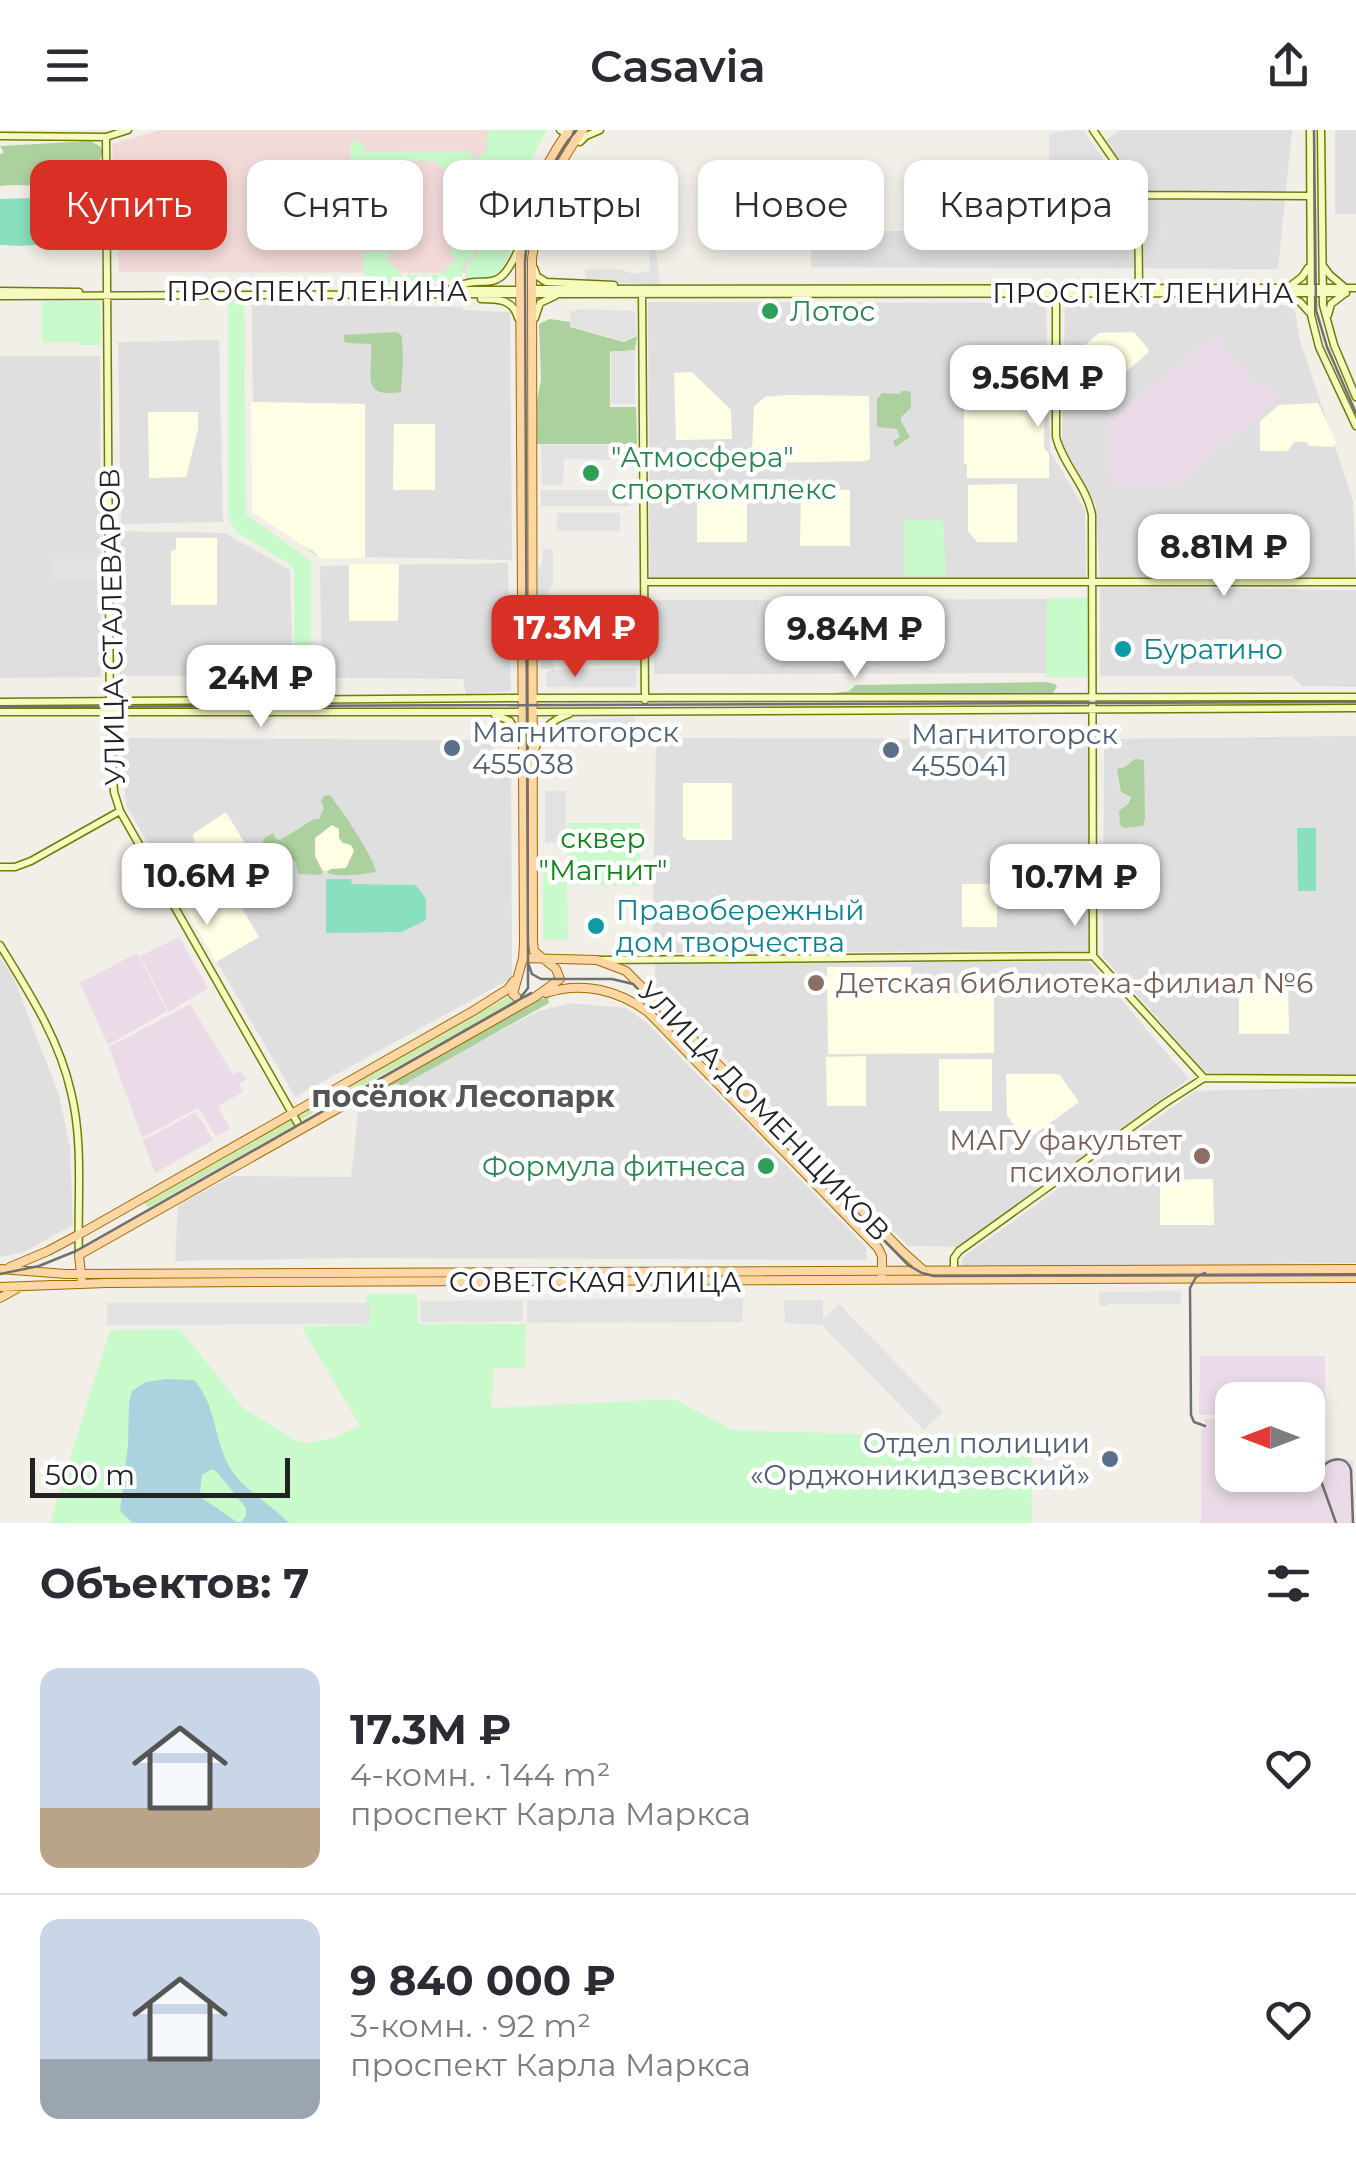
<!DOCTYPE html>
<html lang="ru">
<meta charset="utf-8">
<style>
:root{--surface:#fff;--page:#f2f2f3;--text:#2b2b33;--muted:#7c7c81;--line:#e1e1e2;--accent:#d93025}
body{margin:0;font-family:Montserrat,sans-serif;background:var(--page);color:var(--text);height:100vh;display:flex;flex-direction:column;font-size:38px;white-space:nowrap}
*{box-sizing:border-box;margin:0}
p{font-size:32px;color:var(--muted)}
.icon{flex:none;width:55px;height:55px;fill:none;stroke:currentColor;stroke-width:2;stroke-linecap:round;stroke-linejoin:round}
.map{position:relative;height:1393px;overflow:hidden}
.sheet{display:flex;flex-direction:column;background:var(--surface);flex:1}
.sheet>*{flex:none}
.hud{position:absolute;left:30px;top:30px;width:1298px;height:90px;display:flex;gap:20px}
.needle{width:65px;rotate:270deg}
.controls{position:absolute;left:1215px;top:1252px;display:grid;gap:20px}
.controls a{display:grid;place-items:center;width:110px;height:110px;border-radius:20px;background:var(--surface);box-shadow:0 5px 15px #0003;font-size:50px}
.scale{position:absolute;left:30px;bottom:25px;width:260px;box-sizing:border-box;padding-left:10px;border:5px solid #222;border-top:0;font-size:28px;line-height:35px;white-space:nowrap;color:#222;-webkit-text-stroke:8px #fff;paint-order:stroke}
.price{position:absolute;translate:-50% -85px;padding:0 22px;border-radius:20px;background:#fff;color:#222;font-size:32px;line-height:65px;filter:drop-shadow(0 2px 5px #0008)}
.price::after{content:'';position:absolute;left:50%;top:60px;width:30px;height:22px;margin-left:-15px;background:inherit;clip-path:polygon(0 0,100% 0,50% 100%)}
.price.current{background:var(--accent);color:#fff}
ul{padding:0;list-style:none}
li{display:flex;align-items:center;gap:30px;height:250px;padding:0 40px}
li+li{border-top:2px solid var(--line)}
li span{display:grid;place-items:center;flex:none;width:280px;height:200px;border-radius:20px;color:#555}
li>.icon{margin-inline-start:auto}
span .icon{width:120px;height:120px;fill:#fffc;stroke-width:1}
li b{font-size:42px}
h2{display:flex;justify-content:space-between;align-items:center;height:120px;padding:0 40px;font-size:42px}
.tag{padding:0 35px;border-radius:20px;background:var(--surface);box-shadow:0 5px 15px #0003;font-size:35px;line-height:90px}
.tag.current{background:var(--accent);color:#fff}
header{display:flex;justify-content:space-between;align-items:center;height:130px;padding:0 40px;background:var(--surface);font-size:45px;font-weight:600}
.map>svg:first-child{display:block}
</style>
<header><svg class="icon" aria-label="menu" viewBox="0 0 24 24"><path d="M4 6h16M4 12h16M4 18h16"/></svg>Casavia<svg class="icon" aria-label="share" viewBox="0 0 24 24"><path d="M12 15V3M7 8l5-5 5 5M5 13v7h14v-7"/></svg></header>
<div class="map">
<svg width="1356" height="1393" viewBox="0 0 1356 1393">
<rect width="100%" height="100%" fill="#f2efe9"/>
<!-- residential -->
<path fill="#e0dfdf" d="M1120,0H1292L1278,139L811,137V101H1008L1012,68L1141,67L1105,11Z
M1335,0H1356V84H1335Z
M648,172L1046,173L1050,321L1085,380L1086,448L650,451Z
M1065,173L1288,175L1295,181L1300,210L1353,371L1356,451L1100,449L1096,375L1062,313Z
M252,175L461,177L464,180L510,182L512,430L316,426L254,377Z
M219,210L223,392L121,394L118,212Z
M0,226H100L101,547L0,548Z
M121,401L225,403L290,440L293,547L120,546Z
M508,433L511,561L466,564L463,549L322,548L320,436Z
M1105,457L1356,460V557L1302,556L1292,546H1100V458Z
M1047,469V543L654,544V470Z
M1356,606V945L1206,943L1103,827L1104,609Z
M120,608L494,610L493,624L511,628L512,848L295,967L126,675Z
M656,608L1090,609L1091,821L652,823Z
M0,827L14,849L59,965L70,1016L73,1095L24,1122L0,1127Z
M1088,831L1189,949L958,1117L908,1116L655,856V833Z
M571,873L626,878L647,893L866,1117L867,1130L351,1128L175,1131L178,1075L233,1046L351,1047L359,974L539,881Z
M1356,957V1133L962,1136L963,1127L1195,961Z"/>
<!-- commercial -->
<path fill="#f2dad9" d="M161,0H491L497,143L119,142L112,14Z"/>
<!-- industrial -->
<path fill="#ebdbe8" d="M1216,203L1221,208V213L1256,255L1265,253L1276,266V270L1177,356L1113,357L1109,336V292Z
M179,807L208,858L169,882L140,826Z
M137,823L167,881L108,915L80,853Z
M190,874L233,944L241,941L247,949L239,954L243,962L218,976L230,999L216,1006L198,978L142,1008L109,917Z
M196,982L213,1010L155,1043L143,1010Z
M1200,1226H1325V1317H1310L1308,1270H1232V1285H1199Z
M1205,1289H1232V1345H1308V1322L1311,1326L1319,1329L1342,1328L1353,1331L1354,1393H1201V1299L1205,1297Z"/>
<!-- education -->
<path fill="#ffffe5" d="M1134,202L1149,220L1148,223L1099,265L1081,264V253L1085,252V215L1099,203Z
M692,242L731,280L732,309L676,310L674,243Z
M1045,251L1044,318L1049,324V348H967V334H964V279L990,252Z
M788,265L869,266L870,329L866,331L757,333L752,321L754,276L765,267Z
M251,272L365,274V428H320L312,420L308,419L252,382Z
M1318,273L1336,312L1333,317L1309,316L1306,312H1294L1288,321H1260V291L1279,275Z
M148,282H198V299L186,347L149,348Z
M394,294H435V360H393Z
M1017,354V412H977L968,401V355Z
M697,356H747V412H697Z
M801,360H850V416H800Z
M176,408H217V475H171V421L176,420Z
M349,434H399L398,491H349Z
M683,653H732V710H687L683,707Z
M339,681L366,732L352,740L301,741L300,702Z
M226,682L263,744H197L193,704Z
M169,750H225L259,807L216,832Z
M962,754H997V797H962Z
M827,837H911L912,863H994V923L828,924Z
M1239,849H1288L1289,904H1239Z
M866,926V976H827L826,927Z
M939,929H992V981H939Z
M1006,944H1059L1079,972L1025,1011L1007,985Z
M1213,1049L1214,1095H1160V1050Z"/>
<!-- grass -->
<path fill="#cdebb0" d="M511,865L513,872L508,875L299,991V984L302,982Z
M291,990L295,995L148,1078L144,1071Z"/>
<!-- forest -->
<path fill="#add19e" d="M90,11L100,16L103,22L99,31L82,39L78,54C52,59 26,53 0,56V24L4,23L0,16Z
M550,189L570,192V197L624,212L637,206L635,220L610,222V277H636L637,314H537L536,276L541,250L539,194Z
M397,202L402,206L403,232L401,262C358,269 374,242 371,214L347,213L344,211V205Z
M902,261H909L911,264V278L901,287V291L910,307L895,317L893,311L900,307L897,299L877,297V269L882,263L900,264Z
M1046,552L1055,554L1057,557L1052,564L835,566L834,563L849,561L856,555Z
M1135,629L1144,630L1145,689L1143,696L1124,698L1120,695L1119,681L1129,673L1131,667L1121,662L1117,639L1125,637Z
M330,665C341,679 374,727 376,742C363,744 340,748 328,743V741L331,739L346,738L354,721L351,715L343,713L339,708V699L332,695L315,708V726L323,742L321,745L298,744L296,733L288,724H284L283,730L275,733L263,712L264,708L273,703L276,709L280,710L314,689H319L324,678L321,671L324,666Z
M548,867L549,873L401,956L398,953L377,963L379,970L362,975L358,970L536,871Z"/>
<!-- park -->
<path fill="#c8facc" d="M487,0H547C535,21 524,42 517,65C510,93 518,125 495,147L466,148V136L481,120L488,119L487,53H480L477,49V27L487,21Z
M354,11L363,14L364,20L369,21H470L473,28V51C456,54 448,43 435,31L353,30L350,27V13Z
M354,35L362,36V56L365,61L377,62V118H367L362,115L361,87L351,60L350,40Z
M469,57L474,58V124L463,135L461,150L373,153L372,148H363V124L367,122L387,121L391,125L387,129L404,147L409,143L413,146L417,143L422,147L426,143L430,147L435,143L439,146L456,129L448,119H462L467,114Z
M228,168H243L244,170L246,384L311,431V548L309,551L297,552L294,549V437L236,402L228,388Z
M42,171H100L101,215H79L78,212L42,213Z
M904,390H943L946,446H904Z
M1047,468H1089V547H1046Z
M567,693H640V756L567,755L568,809L543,810V743L567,742Z
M366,1164H417L418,1194H526L525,1238H494L491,1278L674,1269L732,1300L1031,1309L1032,1393H50L110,1200L180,1199L243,1278L295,1310L306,1313L333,1308L360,1296L301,1196L366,1195Z"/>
<!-- pitch -->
<path fill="#88e0be" d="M33,68C55,74 65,100 43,112C31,118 12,115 0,115V69Z
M1297,698H1316V761H1298Z
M326,749H351L352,754L416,755L426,769V790L402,802L326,803Z"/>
<!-- parking -->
<path fill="#e2e2e2" d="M1070,0H1083L1108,36L1101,42L1105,47L1103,53L1072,54L1071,36H1049V4Z
M647,75L656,123L660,155L586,151L585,139H619L633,144L650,141L648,94H633L632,86L621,91L619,86L630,78Z
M576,179L635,181L636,205L624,211L570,196L571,181H576Z
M611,221H635V274H611Z
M541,315H634V330L564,329L563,355H542Z
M541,360H630V376H541Z
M557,383H620V401H557Z
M543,419H553V457L549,458L544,475L548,481V490H552L554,540L636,538V557H546V543L553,539H541V533H538V514L541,511V491L538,489V437L542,436Z
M50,424H100V450H50Z
M758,470H797V502H758Z
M635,587V607L557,608L553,599L554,595L563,591Z
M545,661H566V713H545Z
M1181,1161V1174H1109L1108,1176H1099V1162Z
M743,1168L742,1192L527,1193V1170Z
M523,1170V1191L421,1192L420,1171Z
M784,1170H823V1189L839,1174L943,1282L924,1300L822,1195L785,1193Z
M107,1173H370V1194L107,1195Z"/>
<!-- water -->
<path fill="#aad3df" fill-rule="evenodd" d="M166,1249L194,1250C216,1274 214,1310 230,1338C243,1360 271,1374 289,1393H133L120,1381L128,1315L129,1273L132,1261L146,1252ZM212,1339L218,1343L246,1378V1386L241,1392H237L202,1368L200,1363L202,1345Z"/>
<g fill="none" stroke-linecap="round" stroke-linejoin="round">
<!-- secondary casing -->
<g stroke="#707d05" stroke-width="9">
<path id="secondary" d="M560,0L580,12L586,6L600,0
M1093,0L1138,65L1139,158
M1310,0L1311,185L1319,217L1356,296
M1321,0L1323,175L1334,215L1356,267
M0,6L106,7L128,0
M106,7L110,596L114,662L120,681L301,999
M1138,65L1310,66
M1324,137L1330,145L1343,156
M534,138L537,146L546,152L614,155
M1289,157L1302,147L1308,138
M451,159C488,140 496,171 519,118
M532,159L1356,158
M351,160H519
M0,161L79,162
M642,161L645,570
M1056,161V307C1063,335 1087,356 1092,385L1093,826
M532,164L1346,163
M1288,165L1300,172L1309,182
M0,166L519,164
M481,169C498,169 513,169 518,188
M1328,185L1331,174L1344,164
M535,188L540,173L555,166
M645,452H1356
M533,568L1356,567
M0,572L521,568
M0,582H522
M533,582L1356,578
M495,585L510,591L521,609
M535,620C541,600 549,591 569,584
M0,737H15L31,731L120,681
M0,815C28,861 59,908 71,962C84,1015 77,1071 79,1125
M598,830L1093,826L1204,948L1356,949
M954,1141V1128L959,1121L1165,973L1204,948"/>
</g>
<!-- primary casing -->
<g stroke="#a06b00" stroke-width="10">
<path id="primary" d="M523,828L597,830L626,841L902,1121L922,1139
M546,863C582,851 618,860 648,882L878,1118L882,1126V1145
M523,873L513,864L523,828L524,814L520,130C525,81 540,40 569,0
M10,1137L48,1121L78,1105L473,881L508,859L514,851
M0,1139L66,1144L1356,1139
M82,1154L79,1125L535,867L560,849L556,839L534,821L533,812L532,130C537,80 553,40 583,0
M0,1157L106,1153L261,1152L1356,1148
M0,1168L18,1158"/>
</g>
<!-- secondary -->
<use href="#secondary" stroke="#f7fabf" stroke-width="6"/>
<!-- primary -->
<use href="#primary" stroke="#fcd6a4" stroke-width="8"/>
<!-- tram -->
<path stroke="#707070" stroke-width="2.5" d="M1314,0L1316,180L1327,217L1356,283
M0,577L1356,572
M528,833L532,844L541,849H612L633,854L908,1135L922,1143L934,1146L1356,1145
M521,867L528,858V833L525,133C528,82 546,41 576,0
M0,1144L39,1136L76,1121L531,863
M1205,1296L1194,1292L1191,1285L1190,1158L1196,1147L1205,1143
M1336,1393L1320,1348L1323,1336C1333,1327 1347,1326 1351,1340L1353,1393"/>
</g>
<!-- markers -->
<g fill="#2e9e5b" stroke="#fff" stroke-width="4">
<circle cx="770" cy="181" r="10"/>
<circle cx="591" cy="343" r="10"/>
<circle cx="766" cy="1036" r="10"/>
</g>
<g fill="#0f9aa8" stroke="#fff" stroke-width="4">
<circle cx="1123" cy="519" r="10"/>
<circle cx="596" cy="796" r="10"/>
</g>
<g fill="#5c6f8a" stroke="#fff" stroke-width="4">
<circle cx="452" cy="618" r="10"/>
<circle cx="891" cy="620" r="10"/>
<circle cx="1110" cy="1329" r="10"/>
</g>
<g fill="#8d6e63" stroke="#fff" stroke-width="4">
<circle cx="816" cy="853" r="10"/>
<circle cx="1202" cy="1026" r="10"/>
</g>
<g text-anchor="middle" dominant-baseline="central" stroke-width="9" stroke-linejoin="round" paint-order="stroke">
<!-- street labels -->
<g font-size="28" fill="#222" stroke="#fff">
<text x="317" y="161">ПРОСПЕКТ ЛЕНИНА</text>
<text x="1143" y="163">ПРОСПЕКТ ЛЕНИНА</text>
<text transform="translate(112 497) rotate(-91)">УЛИЦА СТАЛЕВАРОВ</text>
<text transform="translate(764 981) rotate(46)">УЛИЦА ДОМЕНЩИКОВ</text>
<text x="595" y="1152">СОВЕТСКАЯ УЛИЦА</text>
</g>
<!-- leisure labels -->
<g font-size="28" fill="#27864d" stroke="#fff" text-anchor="start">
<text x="790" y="181">Лотос</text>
<text x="611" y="327">"Атмосфера"<tspan x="611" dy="32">спорткомплекс</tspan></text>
<text x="746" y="1036" text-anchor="end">Формула фитнеса</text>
</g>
<!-- culture labels -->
<g font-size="28" fill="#0d838f" stroke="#fff" text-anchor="start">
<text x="1143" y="519">Буратино</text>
<text x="616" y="780">Правобережный<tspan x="616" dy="32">дом творчества</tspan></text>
</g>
<!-- service labels -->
<g font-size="28" fill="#4e5e75" stroke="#fff" text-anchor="start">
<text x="472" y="602">Магнитогорск<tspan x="472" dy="32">455038</tspan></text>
<text x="911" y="604">Магнитогорск<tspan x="911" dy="32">455041</tspan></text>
<text x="1090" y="1313" text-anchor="end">Отдел полиции<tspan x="1090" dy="32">«Орджоникидзевский»</tspan></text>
</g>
<!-- park labels -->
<g font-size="28" fill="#0c8416" stroke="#fff">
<text x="603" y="708">сквер<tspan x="603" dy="32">"Магнит"</tspan></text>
</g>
<!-- education labels -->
<g font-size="28" fill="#785e54" stroke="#fff" text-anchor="start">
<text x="836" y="853">Детская библиотека-филиал №6</text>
<text x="1182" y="1010" text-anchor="end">МАГУ факультет<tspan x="1182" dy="32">психологии</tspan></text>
</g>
<!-- neighbourhood labels -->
<g font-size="30" font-weight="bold" fill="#555" stroke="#fff">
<text x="463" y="966">посёлок Лесопарк</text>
</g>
</g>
</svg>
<div class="controls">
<a><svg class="needle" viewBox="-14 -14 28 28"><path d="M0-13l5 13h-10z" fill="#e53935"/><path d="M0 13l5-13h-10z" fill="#7c7c81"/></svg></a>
</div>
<div class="scale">500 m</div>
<b class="price" style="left:1038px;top:300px">9.56M ₽</b>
<b class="price" style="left:1224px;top:469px">8.81M ₽</b>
<b class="price current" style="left:575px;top:550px">17.3M ₽</b>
<b class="price" style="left:855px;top:551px">9.84M ₽</b>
<b class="price" style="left:261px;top:600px">24M ₽</b>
<b class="price" style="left:207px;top:798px">10.6M ₽</b>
<b class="price" style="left:1075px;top:799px">10.7M ₽</b>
<div class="hud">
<a class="tag current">Купить</a>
<a class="tag">Снять</a>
<a class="tag">Фильтры</a>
<a class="tag">Новое</a>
<a class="tag">Квартира</a>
</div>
</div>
<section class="sheet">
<h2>Объектов: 7<svg class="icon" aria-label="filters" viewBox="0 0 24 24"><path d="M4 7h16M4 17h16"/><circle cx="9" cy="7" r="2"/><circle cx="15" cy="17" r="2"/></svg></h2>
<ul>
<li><span style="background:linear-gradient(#c9d6e8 70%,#b9a48a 0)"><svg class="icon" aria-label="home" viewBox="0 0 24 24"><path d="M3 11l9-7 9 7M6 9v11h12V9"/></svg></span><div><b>17.3M ₽</b><p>4-комн. · 144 m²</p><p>проспект Карла Маркса</p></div><svg class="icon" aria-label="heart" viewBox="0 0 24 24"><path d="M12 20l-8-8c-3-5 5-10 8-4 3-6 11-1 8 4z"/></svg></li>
<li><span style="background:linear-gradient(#c9d6e8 70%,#9aa5b1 0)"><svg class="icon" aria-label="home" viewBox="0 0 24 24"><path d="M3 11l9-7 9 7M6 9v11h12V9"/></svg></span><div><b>9 840 000 ₽</b><p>3-комн. · 92 m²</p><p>проспект Карла Маркса</p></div><svg class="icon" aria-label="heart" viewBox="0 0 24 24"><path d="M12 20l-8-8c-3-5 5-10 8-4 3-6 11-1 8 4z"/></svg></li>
</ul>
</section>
